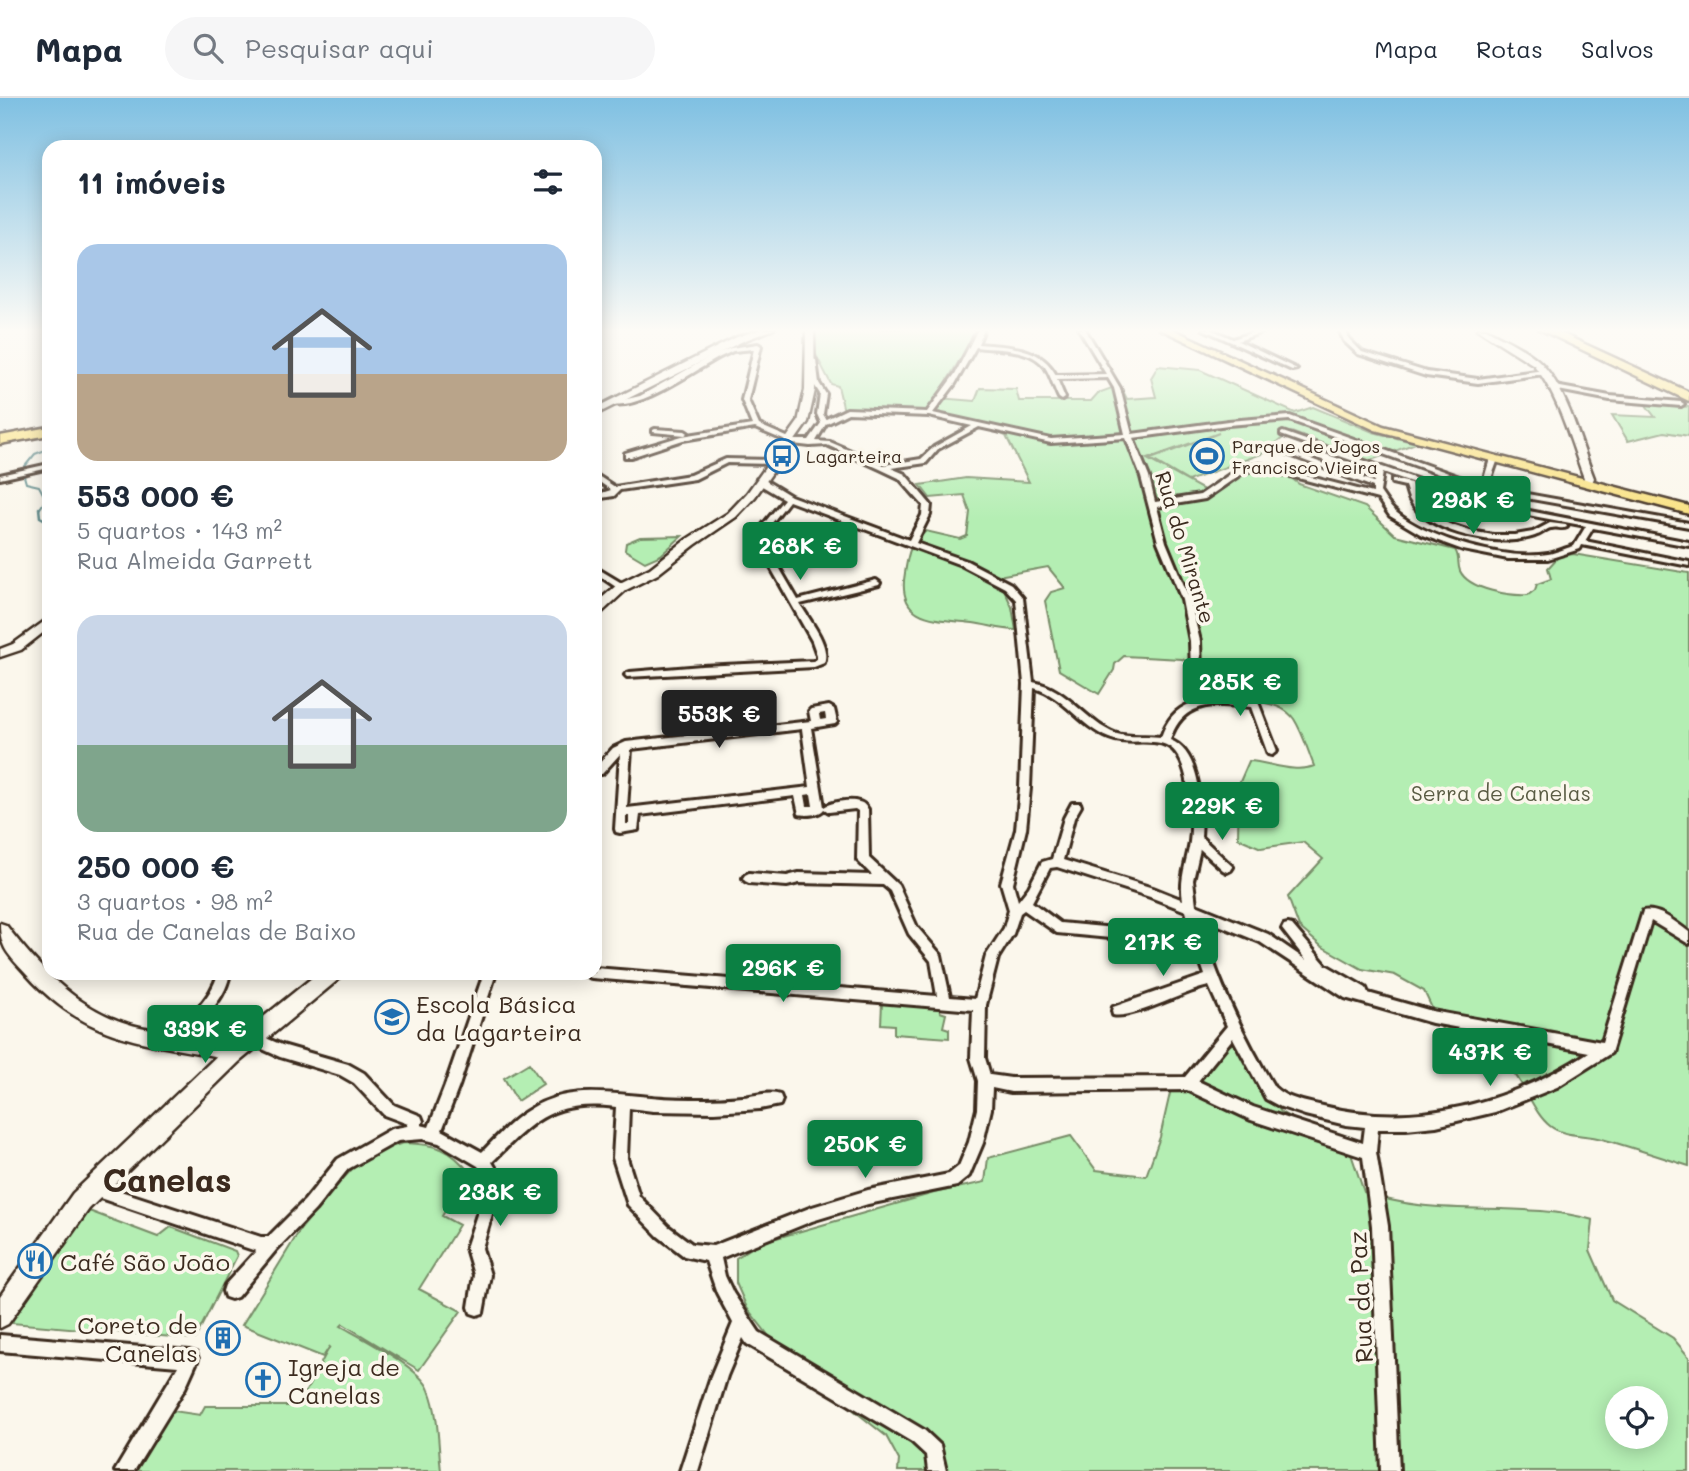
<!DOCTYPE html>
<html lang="pt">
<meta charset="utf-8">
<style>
:root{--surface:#fff;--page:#f6f6f7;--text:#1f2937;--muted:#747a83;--line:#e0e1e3;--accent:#0b8043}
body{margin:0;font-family:Mali,sans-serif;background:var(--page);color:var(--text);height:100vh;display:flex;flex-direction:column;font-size:26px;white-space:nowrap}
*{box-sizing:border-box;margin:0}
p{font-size:23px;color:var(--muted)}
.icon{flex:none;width:38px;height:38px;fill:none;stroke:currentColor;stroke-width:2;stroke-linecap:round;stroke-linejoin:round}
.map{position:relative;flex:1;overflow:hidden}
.panel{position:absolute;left:42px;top:42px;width:560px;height:840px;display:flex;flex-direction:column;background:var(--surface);border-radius:21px;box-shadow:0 4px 18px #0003}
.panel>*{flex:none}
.tools{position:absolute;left:1605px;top:1288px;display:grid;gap:14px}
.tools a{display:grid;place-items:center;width:63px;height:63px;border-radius:50%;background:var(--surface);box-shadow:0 4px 18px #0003;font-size:35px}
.price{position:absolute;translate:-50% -60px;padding:0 16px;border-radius:7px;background:var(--accent);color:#fff;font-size:23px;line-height:46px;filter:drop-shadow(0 2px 4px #0008)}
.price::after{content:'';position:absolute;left:50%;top:42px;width:21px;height:16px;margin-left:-10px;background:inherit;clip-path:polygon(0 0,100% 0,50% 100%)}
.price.selected{background:#222;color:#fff}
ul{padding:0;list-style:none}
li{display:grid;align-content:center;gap:14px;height:371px;padding:0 35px}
li span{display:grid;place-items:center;height:217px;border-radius:21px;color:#555}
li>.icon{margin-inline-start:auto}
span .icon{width:126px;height:126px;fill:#fffc;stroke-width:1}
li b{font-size:30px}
h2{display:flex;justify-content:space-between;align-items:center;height:84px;padding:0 35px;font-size:30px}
header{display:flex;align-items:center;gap:42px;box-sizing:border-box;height:98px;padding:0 35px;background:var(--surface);border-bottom:2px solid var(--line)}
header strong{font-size:33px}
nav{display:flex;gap:38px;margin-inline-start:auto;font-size:24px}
.search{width:490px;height:63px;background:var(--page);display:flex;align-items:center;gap:18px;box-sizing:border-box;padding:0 24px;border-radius:38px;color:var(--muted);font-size:26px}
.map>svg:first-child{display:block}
</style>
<header>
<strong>Mapa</strong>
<div class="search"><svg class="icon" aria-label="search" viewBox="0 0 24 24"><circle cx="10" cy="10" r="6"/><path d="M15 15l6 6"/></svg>Pesquisar aqui</div>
<nav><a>Mapa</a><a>Rotas</a><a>Salvos</a></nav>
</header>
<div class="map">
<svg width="1689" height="1373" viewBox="0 0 1689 1373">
<rect width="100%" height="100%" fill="#fbf7ec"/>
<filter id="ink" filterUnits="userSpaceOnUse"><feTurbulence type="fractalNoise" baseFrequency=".0143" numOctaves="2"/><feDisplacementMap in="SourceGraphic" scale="14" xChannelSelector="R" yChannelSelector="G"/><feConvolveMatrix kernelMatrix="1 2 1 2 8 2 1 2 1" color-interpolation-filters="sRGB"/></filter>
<g filter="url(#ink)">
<!-- green -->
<path fill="#b4eeb3" stroke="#788c68" stroke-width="2" fill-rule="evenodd" d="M814,231H978L937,300L975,303L980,290L1016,291L1019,303H1091L1098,295L1120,287L1127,301L1156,299L1151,280L1158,268L1200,272L1295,315L1313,309L1373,334L1416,345L1369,363L1291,334L1267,352L1261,353L1264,355L1188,383L1151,361L1219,335L1147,361L1211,396L1240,371L1286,376L1299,386L1365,409L1395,437L1455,452C1460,459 1457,466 1460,473C1469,492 1511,498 1528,497L1535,492L1537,486L1551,481L1548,470L1558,459L1573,456L1689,475V1068C1660,1059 1631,1049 1602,1041C1585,1036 1564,1039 1550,1028C1528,1011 1521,966 1492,959C1480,957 1466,958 1454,957L1424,893L1395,877L1362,871L1321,848L1299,829L1288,799L1323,761L1303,744L1261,750L1238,740L1239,686L1249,663C1269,664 1294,676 1314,668C1308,653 1303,635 1294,621C1278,599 1239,603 1215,603L1197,568L1182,561L1124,558L1115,566L1114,572L1099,596L1059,572L1045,503L1051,494L1065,490L1048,469L998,478L1012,509L1016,532C1002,532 988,527 973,525C937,521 896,524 905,475C909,451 908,450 926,433L960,441L967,438L970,414L964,397L930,400L920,387L966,380L1029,384L1006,338L996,334L925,317L844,313L838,288L831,286L812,249Z
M1645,306L1689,309V338L1664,334L1628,343L1612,317L1655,319Z
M682,438L661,457L645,464L625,452L626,445L640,439Z
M882,905L940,909V914L946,916L943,929L949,931V940L894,936V927L881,926Z
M1236,945L1250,970L1281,1014L1351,1056L1364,1094C1435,1122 1521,1101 1593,1122L1590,1152L1612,1202L1673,1240L1689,1259V1373H898L899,1362L886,1338L783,1256L747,1210L736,1185V1160L759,1145L934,1095L985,1084L988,1060L1071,1038L1096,1072L1146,1078L1160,1039L1171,991L1211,953ZM1617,1300H1656V1339H1617Z
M529,965L543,986L517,1003L504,980Z
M404,1045C436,1046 450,1050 470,1075L442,1118L459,1127L419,1191L461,1213L419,1272L343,1226L341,1228C362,1240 421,1270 429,1292C439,1317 438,1347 441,1373H128L167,1312L200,1317L205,1308H298L330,1248L323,1259L242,1227L300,1132L336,1088L358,1065L383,1051Z
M89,1113L158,1139L171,1129L235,1153L237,1158L195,1241L11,1225L65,1143Z"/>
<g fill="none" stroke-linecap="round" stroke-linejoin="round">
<!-- stream-far1 -->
<path stroke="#658f8f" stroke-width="2" d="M21,373L35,356L48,351
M24,378L26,385L39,388L46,401L39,412"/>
<!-- stream -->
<path stroke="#658f8f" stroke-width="2.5" d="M39,410L40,419L49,424"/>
<!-- minor casing -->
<g stroke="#3b2a1e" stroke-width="6">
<path id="minor" d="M978,231H984L978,246C1008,249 1040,247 1056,277L1106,276L1079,231H1085L1120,290L1132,336L1228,323L1290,318L1482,387L1490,361L1497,359L1498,361L1488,389L1689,425V429L1487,393L1483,404L1689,444V448L1593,430L1585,443L1689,464V468L1582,447L1580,451L1548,461H1508L1463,452L1422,437L1390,418L1378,401L1260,370L1244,374L1205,401L1157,409L1166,444L1190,502L1200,543L1202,602L1227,601L1258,604L1277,653L1272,657L1268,656L1251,609C1216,606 1183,601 1170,642C1201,653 1203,712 1201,739L1233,769L1231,772L1227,774L1223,772L1200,751L1193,782L1196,807L1268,836L1306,862L1282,831L1284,827L1288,826L1292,827L1326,867L1366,890L1368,895L1432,913L1602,944L1643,813C1660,810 1676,825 1689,834V846L1651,823L1611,955L1557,989L1495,1014L1436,1028L1406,1031H1378L1376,1054L1388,1128L1399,1373H1381L1372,1128L1363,1059L1251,1022L1187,992L1011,994L992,990L991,1011L983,1045L969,1078L957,1088L868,1106L812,1123L721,1160L725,1178L733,1195L759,1234L924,1332L940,1347L946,1373H928L926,1357L912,1344L747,1246L743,1240L727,1278L698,1373H680L711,1278L733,1225L717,1195L706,1163L684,1158L658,1138L628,1107L613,1060L616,1009C552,1002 535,1021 492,1064L498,1074L500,1089L482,1150L490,1177L483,1215L477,1217L471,1215L469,1209L474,1177L466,1150L486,1089L484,1077L478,1068L439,1045L423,1041L398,1043L348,1071L315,1112L276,1152L237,1199L231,1201L225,1199L223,1193L225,1187L256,1153L88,1096L86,1091L88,1086L93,1084L261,1139H268L305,1102L338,1061L391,1031L407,1028L408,1026L384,1017L354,985L340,977L280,959L247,944L245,940L247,936L252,934L282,947L348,966L364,975L394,1007L421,1018L423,1023L421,1027L429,1029L445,988L484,875H496L459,988L442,1032L482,1054C497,1039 511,1022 530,1011C568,987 609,996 651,999C669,1001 687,1001 705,1001C717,1001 730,1000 743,999C754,998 769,993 780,997L782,1002L780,1007L760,1011L714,1014L653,1013L629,1010L627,1060L639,1098L668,1128L692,1146L713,1148L812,1109L868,1092L949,1076L959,1068L969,1044L977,1011L978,983L971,960L973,912L592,880L588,879L586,875H595V870L937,898L931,863L909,836L890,793L883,787L799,785L787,788L749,785L745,783L743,780L745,777L749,775L787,778L799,775L872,777L857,762L858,713L855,711L829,714L824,711C820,717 806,718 799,716L795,698L640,717L638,732L620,735L616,734L615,731L620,656L602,676H595V670L613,650L626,644L811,623L809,613L811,611L829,608L834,611L837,624L835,626L811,630L824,709C831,704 850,701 859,704C864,705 865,708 868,711L869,760L898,787L917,829L941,857L950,899L975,901L986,858L1004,830L1009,812L1001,785L1016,731L1020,690L1024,586L1016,502L1005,490L961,467L789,403L765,434V445L798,502L876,482L880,485L879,487L800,506C809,522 831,547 824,565L814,569L627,579L625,577L627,575L630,574L702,568L813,563L817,561V557L812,543L757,445V434L784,401L757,385V381H763L791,398L909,442L922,417L923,407L899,380L880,371L827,347L810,348L793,346L755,330L683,342L631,359H625V355L682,338L752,327L742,302L754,251L733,253L720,259C695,272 636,315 610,305L640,298L715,256L731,250L758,246L761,248L748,302L759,327L794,342H809L821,325L817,316L820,296L813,285L811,261L816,262L819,285L826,296L823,316L826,321L847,311L927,314L955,276ZM976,249C998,252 1030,249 1045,269C1051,278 1054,290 1059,300L1062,302L1065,300L1057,281L1108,280L1114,290L1125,336L1051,341L933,315L955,286ZM848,315L929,318L972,328L934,349L921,361L884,367L830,344L816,343L826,326ZM1289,322L1480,391L1476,402L1283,334L1281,335V337L1376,371L1374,384L1278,349L1272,350L1373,389V395L1260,366L1239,370L1200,397L1155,404L1149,379L1133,340L1228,327ZM979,329L1051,345L1126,340L1141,379L1158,444L1182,502L1190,543L1192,605C1175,611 1167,622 1161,639C1147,637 1131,640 1117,636C1086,625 1068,590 1033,584L1023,500L1011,486L967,463L916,445L930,417L931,407L905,376L891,370L926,365L938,351ZM1383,374L1476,407L1586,428L1574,448C1565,450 1556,455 1548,456C1507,463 1429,441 1397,415C1390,410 1385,401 1380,394ZM1034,590C1064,598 1081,629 1109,640C1128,648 1150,639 1168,648C1191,660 1193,721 1190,744C1187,764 1179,781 1183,802L1153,790L1063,762L1074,720L1081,708L1080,705H1072L1064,720L1052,761L1042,764L1029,789L1018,803L1013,785L1026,731L1030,690ZM825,615L826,621L820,622L819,616ZM802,631L810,689L627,710L631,651ZM811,696L813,708H807L805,697ZM626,718H629V726H626ZM1057,769L1150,799L1186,813L1192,837L1060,825L1032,804L1050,770ZM1024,812L1057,835L1195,848L1205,877L1113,909L1112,913L1113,917C1131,922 1187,892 1209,888L1227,928L1185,979L1011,980L990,977L985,960L986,907L998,860L1013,836L1020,815ZM1199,819L1260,844L1345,900L1432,925L1589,954C1511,1005 1416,1031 1323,1008C1307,1004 1286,1001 1274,989C1241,934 1216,880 1199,819ZM1233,940L1266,1001L1281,1009L1305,1017L1346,1027L1365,1029L1363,1045L1253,1009L1198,983Z
M1203,231H1210L1233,241L1262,231H1270L1238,243L1297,271L1292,272Z
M1339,231H1345L1349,241L1362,254L1427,274L1478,281L1544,272L1547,274L1544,276L1478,285L1426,278L1358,256L1344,243Z
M1555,288L1610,298L1681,304L1684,306L1681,308L1610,302L1553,291V289Z
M655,331L685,333L688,335L685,337L653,334V332Z
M726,361L774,362L778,364L774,366L727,365L695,381L620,392L614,398L595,401V397L611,392L595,381V376L615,389L690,377Z
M49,366V370L0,381V377Z
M1392,381L1411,385L1417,403L1430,416L1449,426L1470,433L1493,437H1515L1533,434L1550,425L1566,427L1567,429C1561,432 1558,428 1551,430C1547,430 1542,436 1537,437C1531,440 1522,441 1515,442C1484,445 1428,433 1411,404C1408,400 1407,393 1405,388L1392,385Z
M595,469L625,487V491H619L595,475Z
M218,875H230C225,902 208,913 195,935L194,939L197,945L195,949L190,951L185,949L180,940C188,915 212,901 218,875Z
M0,1237L190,1253L196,1255L198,1261L185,1290L134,1373H115L178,1268L0,1253Z"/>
</g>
<!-- tertiary casing -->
<g stroke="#3b2a1e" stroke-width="5">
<path id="tertiary" d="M1477,231H1486C1502,240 1529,252 1542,266C1568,294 1580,344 1594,380L1591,387L1583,385L1584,380C1570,342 1559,299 1534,267Z
M49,520V530L21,552L0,559V551L13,546Z
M0,825L6,827C41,873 82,916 140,929C163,934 231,936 241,957L238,963L232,965L219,959C138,943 85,942 26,876C9,857 0,851 0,825Z"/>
</g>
<!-- secondary casing -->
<g stroke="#3b2a1e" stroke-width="5">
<path id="secondary" d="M762,231H774L743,243L595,317V310L737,239Z
M806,231H814L815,292L808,324L755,399L736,419L695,447L658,476L626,492L600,516L595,517V506L618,486L650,470L687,441L728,415L747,395L798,324L805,292Z
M318,875H341L339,881L239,964L89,1111L8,1226L0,1230V1198L73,1095L225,950Z"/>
</g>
<!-- primary casing -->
<g stroke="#3b2a1e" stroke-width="5">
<path id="primary" d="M1160,231H1172L1383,328L1689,408V416L1375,332Z"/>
</g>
<!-- motorway casing -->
<g stroke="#3b2a1e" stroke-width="5">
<path id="motorway" d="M595,231H601L595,234Z
M1539,231H1552L1689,294V303Z
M49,329V337L0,346V338Z"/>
</g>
<!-- minor -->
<use href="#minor" fill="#fbf7ec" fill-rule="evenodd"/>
<!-- tertiary -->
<use href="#tertiary" fill="#fbf7ec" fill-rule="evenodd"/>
<!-- secondary -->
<use href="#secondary" fill="#fbf7ec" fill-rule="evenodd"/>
<!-- primary -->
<use href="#primary" fill="#f9e181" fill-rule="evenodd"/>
<!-- motorway -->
<use href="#motorway" fill="#f9e181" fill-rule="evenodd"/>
</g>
</g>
<!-- sky -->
<linearGradient id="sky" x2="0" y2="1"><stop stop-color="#7fc0e2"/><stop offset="0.55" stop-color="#fdfbf6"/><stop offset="1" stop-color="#fdfbf6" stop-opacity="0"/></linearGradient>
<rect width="1689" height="423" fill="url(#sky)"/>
<!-- icons -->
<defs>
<g id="bus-ring" transform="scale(1.75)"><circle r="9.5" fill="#fbf7ec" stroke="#1f6fb2" stroke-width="1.5"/><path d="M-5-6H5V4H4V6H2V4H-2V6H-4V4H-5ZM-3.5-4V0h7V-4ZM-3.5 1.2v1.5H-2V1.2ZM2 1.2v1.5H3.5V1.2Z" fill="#1f6fb2"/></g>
<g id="stadium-ring" transform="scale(1.75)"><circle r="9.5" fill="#fbf7ec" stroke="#1f6fb2" stroke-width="1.5"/><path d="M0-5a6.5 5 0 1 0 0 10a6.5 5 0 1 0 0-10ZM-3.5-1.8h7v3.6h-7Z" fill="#1f6fb2"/></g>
<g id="school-ring" transform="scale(1.75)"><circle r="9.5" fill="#fbf7ec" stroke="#1f6fb2" stroke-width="1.5"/><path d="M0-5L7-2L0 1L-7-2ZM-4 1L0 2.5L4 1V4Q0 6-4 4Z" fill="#1f6fb2"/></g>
<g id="restaurant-ring" transform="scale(1.75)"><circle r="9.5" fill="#fbf7ec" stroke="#1f6fb2" stroke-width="1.5"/><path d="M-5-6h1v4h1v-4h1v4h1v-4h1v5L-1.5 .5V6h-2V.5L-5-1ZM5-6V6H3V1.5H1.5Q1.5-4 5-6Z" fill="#1f6fb2"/></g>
<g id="building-ring" transform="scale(1.75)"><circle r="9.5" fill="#fbf7ec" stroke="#1f6fb2" stroke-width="1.5"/><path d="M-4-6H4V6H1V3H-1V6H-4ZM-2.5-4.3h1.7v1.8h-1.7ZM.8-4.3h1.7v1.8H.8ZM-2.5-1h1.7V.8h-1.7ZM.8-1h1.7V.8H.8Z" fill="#1f6fb2"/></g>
<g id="church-ring" transform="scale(1.75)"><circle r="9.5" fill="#fbf7ec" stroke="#1f6fb2" stroke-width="1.5"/><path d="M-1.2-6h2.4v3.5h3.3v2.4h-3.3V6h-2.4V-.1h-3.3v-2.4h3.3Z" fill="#1f6fb2"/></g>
</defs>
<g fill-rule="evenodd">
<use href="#bus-ring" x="782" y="358"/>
<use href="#stadium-ring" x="1207" y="358"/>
<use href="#school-ring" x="392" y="919"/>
<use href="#restaurant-ring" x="35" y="1163"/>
<use href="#building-ring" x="223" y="1240"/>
<use href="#church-ring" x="263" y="1282"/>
</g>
<g text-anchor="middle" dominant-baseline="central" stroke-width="7" stroke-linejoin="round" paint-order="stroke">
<!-- far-poi labels -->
<g font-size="18" fill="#3b2a1e" stroke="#fbf7ec" text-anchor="start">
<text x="1232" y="348">Parque de Jogos<tspan x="1232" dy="21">Francisco Vieira</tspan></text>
<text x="806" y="358">Lagarteira</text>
</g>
<!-- street labels -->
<g font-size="21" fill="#3b2a1e" stroke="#fbf7ec">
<text transform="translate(1186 449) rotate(73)">Rua do Mirante</text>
</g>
<!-- park labels -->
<g font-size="21" fill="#595b43" stroke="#fbf7ec">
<text x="1501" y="694">Serra de Canelas</text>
</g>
<!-- near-poi labels -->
<g font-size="24" fill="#3b2a1e" stroke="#fbf7ec" text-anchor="start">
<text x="416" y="905">Escola Básica<tspan x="416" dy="28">da Lagarteira</tspan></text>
<text x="60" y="1163">Café São João</text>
<text x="198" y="1226" text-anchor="end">Coreto de<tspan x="198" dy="28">Canelas</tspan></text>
<text x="288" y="1268">Igreja de<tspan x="288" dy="28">Canelas</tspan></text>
</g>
<!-- near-street labels -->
<g font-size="24" fill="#3b2a1e" stroke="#fbf7ec">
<text transform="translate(1360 1199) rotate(-93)">Rua da Paz</text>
</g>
<!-- near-district labels -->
<g font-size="33" font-weight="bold" fill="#3b2a1e" stroke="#fbf7ec">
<text x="167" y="1080">Canelas</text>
</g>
</g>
</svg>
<div class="tools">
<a><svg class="icon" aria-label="locate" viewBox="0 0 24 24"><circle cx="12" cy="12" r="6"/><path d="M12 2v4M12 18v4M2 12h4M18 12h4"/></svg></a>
</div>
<b class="price" style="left:1473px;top:438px">298K €</b>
<b class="price" style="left:800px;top:484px">268K €</b>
<b class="price" style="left:1240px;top:620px">285K €</b>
<b class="price selected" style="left:719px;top:652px">553K €</b>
<b class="price" style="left:1222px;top:744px">229K €</b>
<b class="price" style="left:1163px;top:880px">217K €</b>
<b class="price" style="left:783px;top:906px">296K €</b>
<b class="price" style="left:205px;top:967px">339K €</b>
<b class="price" style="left:1490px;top:990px">437K €</b>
<b class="price" style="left:865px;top:1082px">250K €</b>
<b class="price" style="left:500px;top:1130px">238K €</b>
<section class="panel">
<h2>11 imóveis<svg class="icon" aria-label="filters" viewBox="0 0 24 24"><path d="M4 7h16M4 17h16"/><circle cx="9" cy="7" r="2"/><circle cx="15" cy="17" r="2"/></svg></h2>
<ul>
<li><span style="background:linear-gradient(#a9c7e8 60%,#b9a48a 0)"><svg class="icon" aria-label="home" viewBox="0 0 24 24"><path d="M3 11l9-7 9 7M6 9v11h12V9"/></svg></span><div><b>553 000 €</b><p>5 quartos · 143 m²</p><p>Rua Almeida Garrett</p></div></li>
<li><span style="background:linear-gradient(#c9d6e8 60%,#7fa58c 0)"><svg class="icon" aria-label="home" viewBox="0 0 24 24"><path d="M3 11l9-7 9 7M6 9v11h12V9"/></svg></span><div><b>250 000 €</b><p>3 quartos · 98 m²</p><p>Rua de Canelas de Baixo</p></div></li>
</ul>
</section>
</div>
